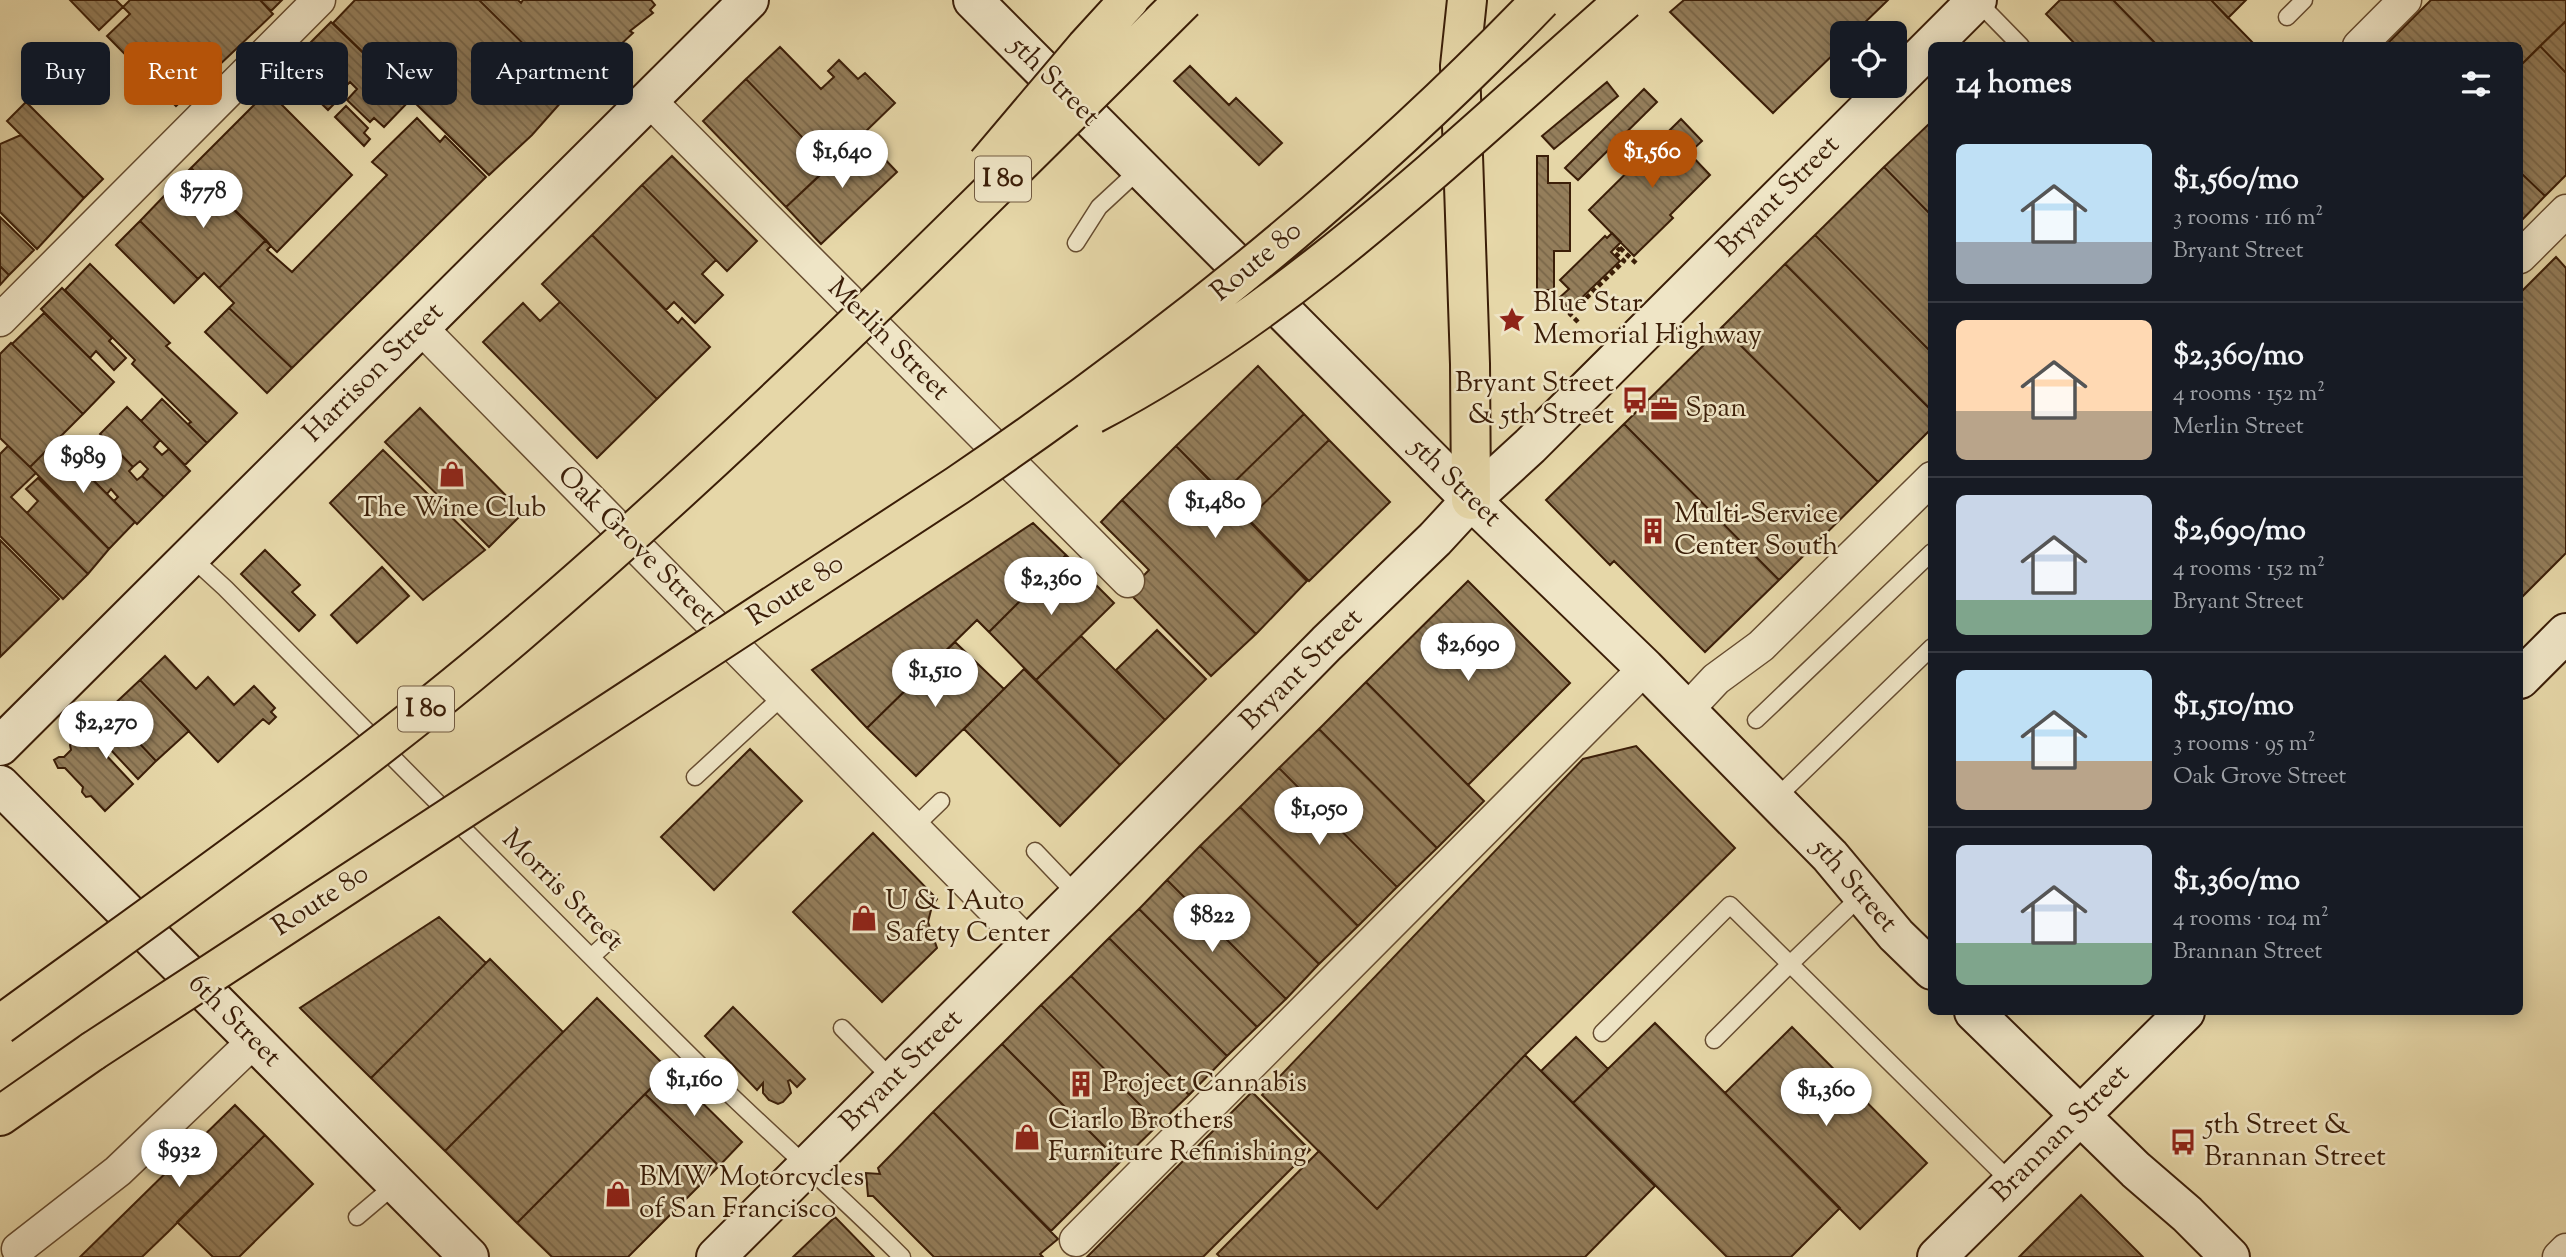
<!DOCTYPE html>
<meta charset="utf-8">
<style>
:root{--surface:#171b24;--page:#242831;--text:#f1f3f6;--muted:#9ea1a6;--line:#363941;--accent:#b45309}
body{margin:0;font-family:"Sorts Mill Goudy",serif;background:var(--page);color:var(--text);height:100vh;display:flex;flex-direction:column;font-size:26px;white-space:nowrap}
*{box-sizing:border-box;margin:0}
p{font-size:23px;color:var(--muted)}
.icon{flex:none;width:38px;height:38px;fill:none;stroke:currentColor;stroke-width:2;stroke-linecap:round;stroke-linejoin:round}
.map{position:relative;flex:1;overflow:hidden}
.panel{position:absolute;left:1928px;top:42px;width:595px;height:973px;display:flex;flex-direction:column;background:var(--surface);border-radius:10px;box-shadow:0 4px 18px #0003}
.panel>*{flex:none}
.top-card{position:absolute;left:21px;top:42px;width:665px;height:63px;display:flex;gap:14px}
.buttons{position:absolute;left:1830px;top:21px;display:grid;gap:14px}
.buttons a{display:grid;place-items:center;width:77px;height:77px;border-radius:10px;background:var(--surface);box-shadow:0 4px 18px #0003;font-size:35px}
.price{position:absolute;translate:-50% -60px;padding:0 16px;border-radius:24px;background:#fff;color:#222;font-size:23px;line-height:46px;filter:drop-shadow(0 2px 4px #0008)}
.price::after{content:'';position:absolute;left:50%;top:42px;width:21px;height:16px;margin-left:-10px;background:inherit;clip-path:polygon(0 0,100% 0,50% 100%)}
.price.selected{background:var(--accent);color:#fff}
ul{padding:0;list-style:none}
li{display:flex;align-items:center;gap:21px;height:175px;padding:0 28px}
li+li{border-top:2px solid var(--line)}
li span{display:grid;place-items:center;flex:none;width:196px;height:140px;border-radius:10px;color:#555}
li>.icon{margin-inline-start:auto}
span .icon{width:84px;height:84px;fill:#fffc;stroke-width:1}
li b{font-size:30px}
h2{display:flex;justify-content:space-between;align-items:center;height:84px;padding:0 28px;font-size:30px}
.chip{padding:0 24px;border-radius:10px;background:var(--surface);box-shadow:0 4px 18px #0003;font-size:24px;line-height:63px}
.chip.selected{background:var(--accent);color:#fff}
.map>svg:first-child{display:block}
</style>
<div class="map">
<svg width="2566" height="1257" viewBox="0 0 2566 1257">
<defs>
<pattern id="building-back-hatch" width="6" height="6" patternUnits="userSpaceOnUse" patternTransform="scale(1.75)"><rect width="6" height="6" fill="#947e5b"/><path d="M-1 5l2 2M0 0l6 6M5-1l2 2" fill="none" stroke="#7a6749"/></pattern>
</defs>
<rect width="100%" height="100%" fill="#e6d7a8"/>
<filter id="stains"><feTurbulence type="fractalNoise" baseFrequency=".00286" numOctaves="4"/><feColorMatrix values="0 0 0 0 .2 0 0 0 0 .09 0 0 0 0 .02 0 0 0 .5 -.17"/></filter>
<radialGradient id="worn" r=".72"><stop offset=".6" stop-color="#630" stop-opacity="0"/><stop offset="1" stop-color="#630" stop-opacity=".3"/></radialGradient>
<!-- building -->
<path fill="url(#building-back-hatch)" stroke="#3b1e08" stroke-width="2" d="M70,0H116L123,7L99,30Z
M130,0H260L273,14L176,106L107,36L130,14L123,7Z
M260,0H282L271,11Z
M355,0H479L571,91L532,135L489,175L333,23Z
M479,0H518L521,3L523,0H651L655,5L650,10L653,13L630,31L633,33L571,91Z
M1684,0H1888L1854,33H1843V45L1773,113L1670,12Z
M2060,0H2113L2158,46H2077L2046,14Z
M2113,0H2211L2256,46H2158Z
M2211,0H2246L2228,18Z
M2431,0H2566V21L2520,66V46H2385Z
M2566,21V73L2540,46Z
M331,22L411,99L384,127L374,118L370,122L347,100L357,89L350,82L344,88L339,82L334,87L300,53Z
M2540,46L2566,73V175L2545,196L2520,172V66Z
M780,47L821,89L834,77L828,71L839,60L858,79L865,73L895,103L830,166L746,79Z
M298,60L333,94L328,98L334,104L328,110L288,71Z
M1190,66L1229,105L1236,98L1282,143L1259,165L1174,81Z
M746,79L830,166L786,207L703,121Z
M1607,82L1618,96L1554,149L1542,136Z
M1644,89L1657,102L1578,180L1565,168Z
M268,91L352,175L277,252L191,168Z
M26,102L103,179L84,198L7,121Z
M346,106L368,128L364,133L370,139L364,146L335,117Z
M417,118L440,142L445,136L486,177L292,368L229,308L234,303L219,288L266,240L271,246L267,250L292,272L387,175L372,162Z
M1681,119L1702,141L1689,153L1710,175L1670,215L1673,218L1634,256L1589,210Z
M1932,121V216L1884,167Z
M21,135L84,198L37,249L0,212V144Z
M862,135L897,172L821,244L786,207Z
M672,156L757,241L727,271L642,185Z
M1537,156H1548V183H1570V251H1554V290H1537Z
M1884,167L1932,216V353L1815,235Z
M191,168L266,240L219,288L204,273L198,279L140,221Z
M2520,172L2545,196L2520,222Z
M642,185L716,260L702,274L723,295L695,323L674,302L666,310L592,235Z
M0,217L34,250L9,275L0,266Z
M140,221L198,279L174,303L116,245Z
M1612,233L1621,242L1611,252L1620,261L1570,309L1559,298L1569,289L1560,280L1605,236L1607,238Z
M592,235L678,323L682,318L710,347L657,399L542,284Z
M1815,235L1932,353V411L1785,264Z
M2556,257L2566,268V553L2520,599V293Z
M90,264L170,343L166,346L237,413L207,443L188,424L191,422L132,364L135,360L65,290Z
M1785,264L1932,411V428L1878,482L1722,327Z
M0,266L9,275L0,285Z
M62,288L112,338L109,341L126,358L114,370L96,351L90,358L41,309Z
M560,302L657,399L597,458L483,342L523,303L540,321Z
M229,308L292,368L267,393L205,332Z
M44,313L114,382L83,414L12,344Z
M1722,327L1878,482L1779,580L1624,424Z
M11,343L83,414L30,467L0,438V354Z
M1258,366L1304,414L1223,493L1176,446Z
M162,399L207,443L185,465L141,421Z
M127,407L160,440L154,447L162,455L169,449L190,471L164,497L142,476L148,469L140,461L133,467L100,434Z
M420,408L523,513L489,547L385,442Z
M1304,414L1329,440L1248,519L1223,493Z
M1624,424L1779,580L1705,652L1614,561L1610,565L1546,500Z
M96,437L108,449L112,445L133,467L129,471L137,480L142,476L164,497L137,524L114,501L118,497L111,489L107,494L85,472L90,467L78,455Z
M1329,440L1390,502L1309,581L1248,519Z
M55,442L135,522L109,549L30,467Z
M8,446L36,473L11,497L88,574L63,599L0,536V454Z
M1176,446L1307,581L1256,634L1122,500Z
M383,450L485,550L423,600L330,503Z
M38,478L109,549L88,574L27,513L38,501L26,489Z
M1122,500L1256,634L1211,676L1128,592L1149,570L1101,522Z
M1033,523L1066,555L989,632L977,620L867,728L812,670Z
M0,540L59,599L0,657Z
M265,550L300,585L292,592L315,615L299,631L241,574Z
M1066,555L1114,603L1036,680L989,632Z
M382,567L409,596L357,643L331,615Z
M1468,581L1570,683L1468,785L1366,682Z
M1157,630L1206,679L1165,720L1116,670Z
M1081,636L1165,720L1120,765L1036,680Z
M955,642L1004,689L916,776L867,728Z
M165,656L196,689L208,677L234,705L254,686L275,708L271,712L276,717L269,724L263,719L218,762L140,680Z
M1024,669L1120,765L1060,826L964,729Z
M140,680L189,731L156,761L108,710Z
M1366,682L1484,801L1437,848L1319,729Z
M111,713L156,761L138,779L111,750L105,754L133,784L105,811L91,796L86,797L82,792L83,787L65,768H58L54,760L59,757H64L71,750L70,745L75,741H80L91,731L90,726L94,722L100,723Z
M1319,729L1437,848L1397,887L1279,768Z
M1636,746L1735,848L1525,1055L1377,1209L1262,1095L1583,759Z
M750,749L802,801L714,890L661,837Z
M1279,768L1397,887L1358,926L1240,807Z
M1240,807L1358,926L1319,964L1200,846Z
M873,833L937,899L932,906L928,922L937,948L882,1002L793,912Z
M1200,846L1319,964L1286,999L1167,880Z
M1167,880L1286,999L1257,1027L1139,909Z
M1139,909L1257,1027L1227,1056L1109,938Z
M439,917L486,963L371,1078L300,1008Z
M1109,938L1227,1056L1189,1095L1071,976Z
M490,959L563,1032L445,1151L371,1078Z
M1071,976L1189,1095L1159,1124L1041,1005Z
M597,998L669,1070L517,1223L445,1151Z
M1041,1005L1159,1124L1120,1162L1002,1044Z
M733,1007L805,1079L797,1087L790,1080L788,1081L791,1093L783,1102L778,1104L769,1100L763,1093V1083L757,1090L705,1036Z
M1655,1023L1840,1208L1791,1257H1727L1573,1103Z
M1792,1027L1927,1163L1860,1229L1725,1093Z
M1576,1037L1608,1069L1573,1103L1541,1071Z
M1002,1044L1120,1162L1051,1231L933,1112Z
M1525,1055L1655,1186L1585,1257H1220L1217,1254L1319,1151L1377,1209Z
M669,1070L742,1142L719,1166L645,1094Z
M1252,1092L1310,1150L1203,1257H1087Z
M645,1094L719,1166L628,1257H552L517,1223Z
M235,1105L265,1135L169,1231L142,1257H80Z
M933,1112L1058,1239L1040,1254L1043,1257H934L873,1196H868L866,1173L880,1174L878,1168Z
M265,1135L313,1184L239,1257H213L177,1222Z
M2081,1195L2143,1257H2019Z
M835,1217L874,1257H793Z"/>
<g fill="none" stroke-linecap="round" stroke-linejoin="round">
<!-- lane casing -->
<g stroke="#664c30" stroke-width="19">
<path id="lane" d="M1977,1L2021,46
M2287,17L2304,0
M1076,243L1099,207L1140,169
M190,556L225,588C390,754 554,922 721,1086C781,1144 843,1198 902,1257
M1756,720L1932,552
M695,777L784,695
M1774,800L1932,647
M914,827L941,801
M1035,851L1078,896
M1863,894L1790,964L2012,1183
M591,957L611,939
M842,1028L893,1080
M1602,1033L1730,905L1790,964L1714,1040
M357,1217L396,1184"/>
</g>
<!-- street casing -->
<g stroke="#664c30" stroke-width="35">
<path id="street" d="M2359,46L2405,0
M649,100L1128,581
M2520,257L2566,211
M0,320L319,0
M420,327L1029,945
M1686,711L1716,679L1761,646L1932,478
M1076,1240L1645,668
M18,1249L118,1171L254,1041
M2559,1257L2566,1250"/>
</g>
<!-- secondary casing -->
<g stroke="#3b1e08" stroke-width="42">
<path id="secondary" d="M973,0L1471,500L1645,668L1830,856L1896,935L1932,970
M1895,82L1977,0
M2520,679L2566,633
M0,746L749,0
M0,785L469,1257
M1974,1012L2136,1170L2187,1214L2230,1257
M716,1257L1078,896L1327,643L1435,539L1471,500L1530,446L1891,86
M1937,1257L2185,1012"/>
</g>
<!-- highway casing -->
<g stroke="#3b1e08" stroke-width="42">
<path id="highway" d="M1467,0L1460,66L1470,364L1471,500
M0,1116L93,1051"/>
</g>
<!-- path -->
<path stroke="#3b1e08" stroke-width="4.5" stroke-dasharray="5 3.5" stroke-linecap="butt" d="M1620,248L1637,264
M1578,322L1570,314L1624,261L1615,253L1620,248L1618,245"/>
<!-- lane -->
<use href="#lane" stroke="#efe5c6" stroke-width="16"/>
<!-- street -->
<use href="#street" stroke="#efe5c6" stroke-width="32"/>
<!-- secondary -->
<use href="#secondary" stroke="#efe5c6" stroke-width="38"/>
<!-- highway -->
<use href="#highway" stroke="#e6d7a8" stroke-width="38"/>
<!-- highway-bridge casing -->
<g stroke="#3b1e08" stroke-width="42" stroke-linecap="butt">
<path id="highway-bridge" d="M987,164L1086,47L1129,0
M1093,414C1293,310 1456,148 1625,0
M0,1025C174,898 352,775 516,635C750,435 966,217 1184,0
M93,1051L958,485C1167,343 1365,183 1541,0"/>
</g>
<!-- highway-bridge -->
<use href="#highway-bridge" stroke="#e6d7a8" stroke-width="38"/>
</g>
<!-- icons -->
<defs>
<g id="sight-bare" transform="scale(2.1)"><path d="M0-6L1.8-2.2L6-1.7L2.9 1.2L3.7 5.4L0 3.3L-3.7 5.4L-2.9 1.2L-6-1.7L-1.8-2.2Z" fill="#8f2418" stroke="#efe5c6" stroke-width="2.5" paint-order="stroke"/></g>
<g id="bus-bare" transform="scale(2.1)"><path d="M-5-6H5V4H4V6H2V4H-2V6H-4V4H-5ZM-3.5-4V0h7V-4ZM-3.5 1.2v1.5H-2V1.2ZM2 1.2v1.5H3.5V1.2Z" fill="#8f2418" stroke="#efe5c6" stroke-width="2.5" paint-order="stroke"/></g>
<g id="office-bare" transform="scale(2.1)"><path d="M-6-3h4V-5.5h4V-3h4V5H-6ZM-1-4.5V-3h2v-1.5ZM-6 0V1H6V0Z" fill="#8f2418" stroke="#efe5c6" stroke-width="2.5" paint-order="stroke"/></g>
<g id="shop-bare" transform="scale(2.1)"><path d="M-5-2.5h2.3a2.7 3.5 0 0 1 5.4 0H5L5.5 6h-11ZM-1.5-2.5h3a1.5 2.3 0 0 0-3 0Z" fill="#8f2418" stroke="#efe5c6" stroke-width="2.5" paint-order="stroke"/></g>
<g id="building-bare" transform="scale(2.1)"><path d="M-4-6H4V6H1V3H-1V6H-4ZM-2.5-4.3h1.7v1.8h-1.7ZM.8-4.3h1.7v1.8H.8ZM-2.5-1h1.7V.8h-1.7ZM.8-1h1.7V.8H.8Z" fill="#8f2418" stroke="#efe5c6" stroke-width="2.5" paint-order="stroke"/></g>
</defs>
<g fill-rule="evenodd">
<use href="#sight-bare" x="1512" y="320"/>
<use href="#bus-bare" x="1635" y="400"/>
<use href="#office-bare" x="1664" y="409"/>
<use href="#shop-bare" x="452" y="474"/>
<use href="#building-bare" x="1653" y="531"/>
<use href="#shop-bare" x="864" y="918"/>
<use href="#building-bare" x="1081" y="1084"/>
<use href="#shop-bare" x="1027" y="1137"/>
<use href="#bus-bare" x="2183" y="1142"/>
<use href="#shop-bare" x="618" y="1194"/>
</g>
<g text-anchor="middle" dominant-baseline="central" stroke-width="5" stroke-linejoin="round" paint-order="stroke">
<!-- shield labels -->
<g fill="#efe5c6" stroke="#715a41" stroke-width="2">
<rect x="975" y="156.5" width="56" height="45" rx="5"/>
<rect x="398" y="686.5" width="56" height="45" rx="5"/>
</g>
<g font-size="26" font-weight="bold" fill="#3b1e08">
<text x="1003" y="179">I 80</text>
<text x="426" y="709">I 80</text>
</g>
<!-- street labels -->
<g font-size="28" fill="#3b1e08" stroke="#efe5c6">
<text transform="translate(1054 82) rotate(45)">5th Street</text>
<text transform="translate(1779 197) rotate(-45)">Bryant Street</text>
<text transform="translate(1257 262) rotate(-40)">Route 80</text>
<text transform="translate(888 340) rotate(45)">Merlin Street</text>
<text transform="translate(374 373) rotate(-45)">Harrison Street</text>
<text transform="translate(1455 483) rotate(44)">5th Street</text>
<text transform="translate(636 546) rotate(45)">Oak Grove Street</text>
<text transform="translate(796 591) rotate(-33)">Route 80</text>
<text transform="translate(1302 670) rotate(-45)">Bryant Street</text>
<text transform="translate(1854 886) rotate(49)">5th Street</text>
<text transform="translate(562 891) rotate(45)">Morris Street</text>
<text transform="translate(321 901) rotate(-33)">Route 80</text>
<text transform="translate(234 1021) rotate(45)">6th Street</text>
<text transform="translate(902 1071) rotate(-45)">Bryant Street</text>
<text transform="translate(2061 1134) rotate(-45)">Brannan Street</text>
</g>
<!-- poi labels -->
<g font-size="28" fill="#3b1e08" stroke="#efe5c6" text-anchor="start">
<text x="1533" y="304">Blue Star<tspan x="1533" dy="32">Memorial Highway</tspan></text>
<text x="1614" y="384" text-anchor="end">Bryant Street<tspan x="1614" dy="32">&amp; 5th Street</tspan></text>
<text x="1685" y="409">Span</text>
<text x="452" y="509" text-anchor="middle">The Wine Club</text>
<text x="1674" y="515">Multi-Service<tspan x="1674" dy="32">Center South</tspan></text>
<text x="885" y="902">U &amp; I Auto<tspan x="885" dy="32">Safety Center</tspan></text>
<text x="1102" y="1084">Project Cannabis</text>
<text x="1048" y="1121">Ciarlo Brothers<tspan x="1048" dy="32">Furniture Refinishing</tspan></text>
<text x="2204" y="1126">5th Street &amp;<tspan x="2204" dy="32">Brannan Street</tspan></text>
<text x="639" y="1178">BMW Motorcycles<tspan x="639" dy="32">of San Francisco</tspan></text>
</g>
</g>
<rect width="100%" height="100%" filter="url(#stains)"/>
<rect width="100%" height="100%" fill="url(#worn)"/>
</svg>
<div class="buttons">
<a><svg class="icon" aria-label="locate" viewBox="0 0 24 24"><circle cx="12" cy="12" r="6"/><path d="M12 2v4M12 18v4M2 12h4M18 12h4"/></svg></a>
</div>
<b class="price" style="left:842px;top:190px">$1,640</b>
<b class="price selected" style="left:1652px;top:190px">$1,560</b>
<b class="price" style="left:203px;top:230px">$778</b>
<b class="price" style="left:83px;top:495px">$989</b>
<b class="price" style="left:1215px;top:540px">$1,480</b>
<b class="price" style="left:1051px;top:617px">$2,360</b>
<b class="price" style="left:1468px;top:683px">$2,690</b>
<b class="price" style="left:935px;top:709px">$1,510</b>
<b class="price" style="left:106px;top:761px">$2,270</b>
<b class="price" style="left:1319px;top:847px">$1,050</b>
<b class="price" style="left:1212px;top:954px">$822</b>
<b class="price" style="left:694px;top:1118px">$1,160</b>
<b class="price" style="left:1826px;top:1128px">$1,360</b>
<b class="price" style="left:179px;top:1189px">$932</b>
<div class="top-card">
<a class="chip">Buy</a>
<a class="chip selected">Rent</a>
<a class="chip">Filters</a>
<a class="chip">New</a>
<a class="chip">Apartment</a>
</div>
<section class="panel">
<h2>14 homes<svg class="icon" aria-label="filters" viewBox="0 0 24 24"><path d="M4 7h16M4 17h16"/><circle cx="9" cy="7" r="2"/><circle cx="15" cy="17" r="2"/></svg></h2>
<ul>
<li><span style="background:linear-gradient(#bfe0f5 70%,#9aa5b1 0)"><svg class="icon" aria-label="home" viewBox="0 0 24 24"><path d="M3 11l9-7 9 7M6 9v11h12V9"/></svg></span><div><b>$1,560/mo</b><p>3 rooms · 116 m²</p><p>Bryant Street</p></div></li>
<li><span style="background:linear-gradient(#ffd9b3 65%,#b9a48a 0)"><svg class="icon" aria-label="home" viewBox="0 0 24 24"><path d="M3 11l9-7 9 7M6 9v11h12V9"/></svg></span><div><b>$2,360/mo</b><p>4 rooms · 152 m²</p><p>Merlin Street</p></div></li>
<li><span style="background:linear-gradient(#c9d6e8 75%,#7fa58c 0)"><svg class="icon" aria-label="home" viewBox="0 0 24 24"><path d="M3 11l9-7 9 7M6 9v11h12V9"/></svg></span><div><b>$2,690/mo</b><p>4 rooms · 152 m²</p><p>Bryant Street</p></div></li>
<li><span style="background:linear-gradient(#bfe0f5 65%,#b9a48a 0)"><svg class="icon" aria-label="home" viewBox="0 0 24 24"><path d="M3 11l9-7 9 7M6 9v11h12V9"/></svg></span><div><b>$1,510/mo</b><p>3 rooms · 95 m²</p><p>Oak Grove Street</p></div></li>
<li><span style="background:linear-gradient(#c9d6e8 70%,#7fa58c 0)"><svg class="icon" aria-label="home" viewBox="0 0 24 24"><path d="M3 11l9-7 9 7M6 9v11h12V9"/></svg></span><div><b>$1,360/mo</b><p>4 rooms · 104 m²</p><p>Brannan Street</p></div></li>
</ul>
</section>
</div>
